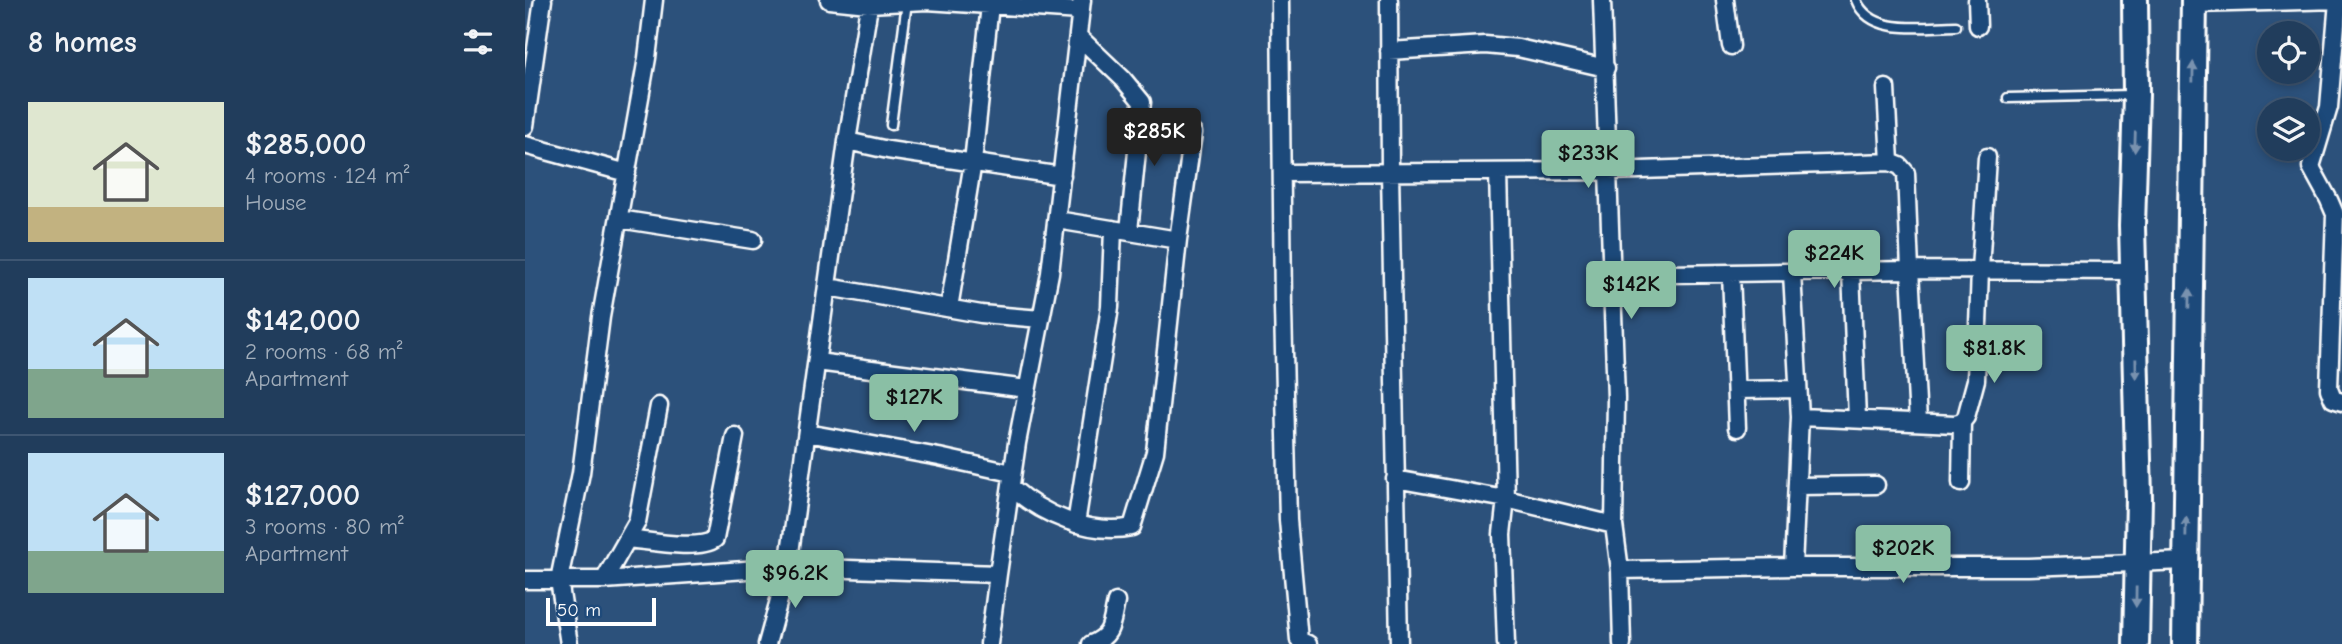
<!DOCTYPE html>
<meta charset="utf-8">
<style>
:root{--surface:#213d5c;--page:#294462;--text:#f1f3f6;--muted:#a2aebb;--line:#3e5672;--accent:#8abfa5}
body{margin:0;font-family:"Comic Neue",sans-serif;background:var(--page);color:var(--text);height:100vh;display:flex;flex-direction:column;font-size:26px;white-space:nowrap}
*{box-sizing:border-box;margin:0}
p{font-size:23px;color:var(--muted)}
.icon{flex:none;width:38px;height:38px;fill:none;stroke:currentColor;stroke-width:2;stroke-linecap:round;stroke-linejoin:round}
.map{position:relative;flex:1;overflow:hidden}
.drawer{display:flex;flex-direction:column;background:var(--surface);width:525px}
.drawer>*{flex:none}
.tools{position:absolute;left:1732px;top:21px;display:grid;gap:14px}
.tools a{display:grid;place-items:center;width:63px;height:63px;border-radius:50%;background:var(--surface);box-shadow:0 4px 10px #0003,0 0 0 2px var(--line);font-size:35px}
.scale{position:absolute;left:21px;bottom:18px;width:110px;box-sizing:border-box;padding-left:7px;border:4px solid #fff;border-top:0;font-size:19px;line-height:24px;white-space:nowrap;color:#fff;-webkit-text-stroke:5px #1f4a7a;paint-order:stroke}
.price{position:absolute;translate:-50% -60px;padding:0 16px;border-radius:7px;background:var(--accent);color:#111;font-size:23px;line-height:46px;filter:drop-shadow(0 2px 4px #0008)}
.price::after{content:'';position:absolute;left:50%;top:42px;width:21px;height:16px;margin-left:-10px;background:inherit;clip-path:polygon(0 0,100% 0,50% 100%)}
.price.on{background:#222;color:#fff}
ul{padding:0;list-style:none}
li{display:flex;align-items:center;gap:21px;height:175px;padding:0 28px}
li+li{border-top:2px solid var(--line)}
li span{display:grid;place-items:center;flex:none;width:196px;height:140px;border-radius:0px;color:#555}
li>.icon{margin-inline-start:auto}
span .icon{width:84px;height:84px;fill:#fffc;stroke-width:1}
li b{font-size:30px}
h2{display:flex;justify-content:space-between;align-items:center;height:84px;padding:0 28px;font-size:30px}
main{display:flex;flex:1;min-height:0}
.map>svg:first-child{display:block}
</style>
<main>
<section class="drawer">
<h2>8 homes<svg class="icon" aria-label="filters" viewBox="0 0 24 24"><path d="M4 7h16M4 17h16"/><circle cx="9" cy="7" r="2"/><circle cx="15" cy="17" r="2"/></svg></h2>
<ul>
<li><span style="background:linear-gradient(#dfe7d0 75%,#c2b280 0)"><svg class="icon" aria-label="home" viewBox="0 0 24 24"><path d="M3 11l9-7 9 7M6 9v11h12V9"/></svg></span><div><b>$285,000</b><p>4 rooms · 124 m²</p><p>House</p></div></li>
<li><span style="background:linear-gradient(#bfe0f5 65%,#7fa58c 0)"><svg class="icon" aria-label="home" viewBox="0 0 24 24"><path d="M3 11l9-7 9 7M6 9v11h12V9"/></svg></span><div><b>$142,000</b><p>2 rooms · 68 m²</p><p>Apartment</p></div></li>
<li><span style="background:linear-gradient(#bfe0f5 70%,#7fa58c 0)"><svg class="icon" aria-label="home" viewBox="0 0 24 24"><path d="M3 11l9-7 9 7M6 9v11h12V9"/></svg></span><div><b>$127,000</b><p>3 rooms · 80 m²</p><p>Apartment</p></div></li>
</ul>
</section>
<div class="map">
<svg width="1817" height="644" viewBox="0 0 1817 644">
<rect width="100%" height="100%" fill="#2c517b"/>
<filter id="ink" filterUnits="userSpaceOnUse"><feTurbulence type="fractalNoise" baseFrequency=".0143" numOctaves="2"/><feDisplacementMap in="SourceGraphic" scale="14" xChannelSelector="R" yChannelSelector="G"/><feConvolveMatrix kernelMatrix="1 2 1 2 8 2 1 2 1" color-interpolation-filters="sRGB"/></filter>
<g filter="url(#ink)">
<g fill="none" stroke-linecap="round" stroke-linejoin="round">
<!-- service casing -->
<g stroke="#fff" stroke-width="13">
<path id="service" d="M1331,0C1346,37 1399,26 1431,26
M1483,98L1606,95
M366,125L382,2"/>
</g>
<!-- minor casing -->
<g stroke="#fff" stroke-width="21">
<path id="minor" d="M304,0L343,4L402,1L555,11
M755,0L758,308L763,520L774,640L783,644
M864,0L865,171L874,644
M1077,0L1091,398L1089,525L1095,570L1097,644
M1200,0L1206,46
M1452,0L1453,26
M1813,1L1804,107L1786,167L1804,200L1810,214L1804,389L1808,399L1817,402
M1669,4L1813,0
M553,36L598,79L617,102L604,231
M864,51L960,45L993,48L1081,68
M1361,88L1365,162
M0,126L18,0
M322,141L363,150L537,176
M0,145L102,173
M973,172L981,499L977,534L981,644
M757,173L1084,171L1365,162L1375,166L1381,173L1385,270L1086,275
M94,219L228,240
M532,220L653,240
M1326,271L1332,419
M1206,273L1212,428
M1267,273L1275,417L1268,567
M303,287L456,314L516,319
M424,308L448,162L465,5
M292,362L502,389
M1211,390L1273,389
M1275,417L1430,424L1437,422L1441,417L1451,380L1455,270L1462,157
M1393,422L1385,270L1608,271
M282,433L414,457L487,473
M870,479L981,499L1089,525
M1436,483L1437,422
M1272,486L1351,485
M486,487C516,514 565,536 607,527L630,452L653,240L668,133
M551,524L585,307L588,229
M103,539C124,541 173,551 190,539L210,436
M1095,570L1268,567H1503L1661,561
M473,574L492,443L525,273L557,0
M0,580H79L263,567L473,574L464,644
M79,580L112,522L134,406
M44,644L34,580L56,473L76,317L122,58L129,0
M242,644L263,567L322,141L345,0
M566,644C588,636 586,623 591,602"/>
</g>
<!-- primary casing -->
<g stroke="#fff" stroke-width="30">
<path id="primary" d="M1610,0L1611,95L1607,226L1614,498L1611,644
M1660,644L1669,0"/>
</g>
<!-- service -->
<use href="#service" stroke="#1f4a7a" stroke-width="8"/>
<!-- minor -->
<use href="#minor" stroke="#1f4a7a" stroke-width="16"/>
<!-- primary -->
<use href="#primary" stroke="#1f4a7a" stroke-width="24"/>
</g>
<!-- one-way arrows -->
<defs><path id="oneway-solid" d="M-6-.8H1V-3.2L6.5 0L1 3.2V.8H-6Z" transform="scale(1.75)"/></defs>
<g fill="#7992af">
<use href="#oneway-solid" transform="translate(1668 72) rotate(-89)"/>
<use href="#oneway-solid" transform="translate(1610 142) rotate(92)"/>
<use href="#oneway-solid" transform="translate(1664 299) rotate(-89)"/>
<use href="#oneway-solid" transform="translate(1611 369) rotate(89)"/>
<use href="#oneway-solid" transform="translate(1661 527) rotate(-89)"/>
<use href="#oneway-solid" transform="translate(1611 597) rotate(91)"/>
</g>
</g>
</svg>
<div class="tools">
<a><svg class="icon" aria-label="locate" viewBox="0 0 24 24"><circle cx="12" cy="12" r="6"/><path d="M12 2v4M12 18v4M2 12h4M18 12h4"/></svg></a>
<a><svg class="icon" aria-label="layers" viewBox="0 0 24 24"><path d="M12 4l9 5-9 5-9-5zM3 14l9 5 9-5"/></svg></a>
</div>
<div class="scale">50 m</div>
<b class="price on" style="left:629px;top:168px">$285K</b>
<b class="price" style="left:1063px;top:190px">$233K</b>
<b class="price" style="left:1309px;top:290px">$224K</b>
<b class="price" style="left:1106px;top:321px">$142K</b>
<b class="price" style="left:1469px;top:385px">$81.8K</b>
<b class="price" style="left:389px;top:434px">$127K</b>
<b class="price" style="left:1378px;top:585px">$202K</b>
<b class="price" style="left:270px;top:610px">$96.2K</b>
</div>
</main>
